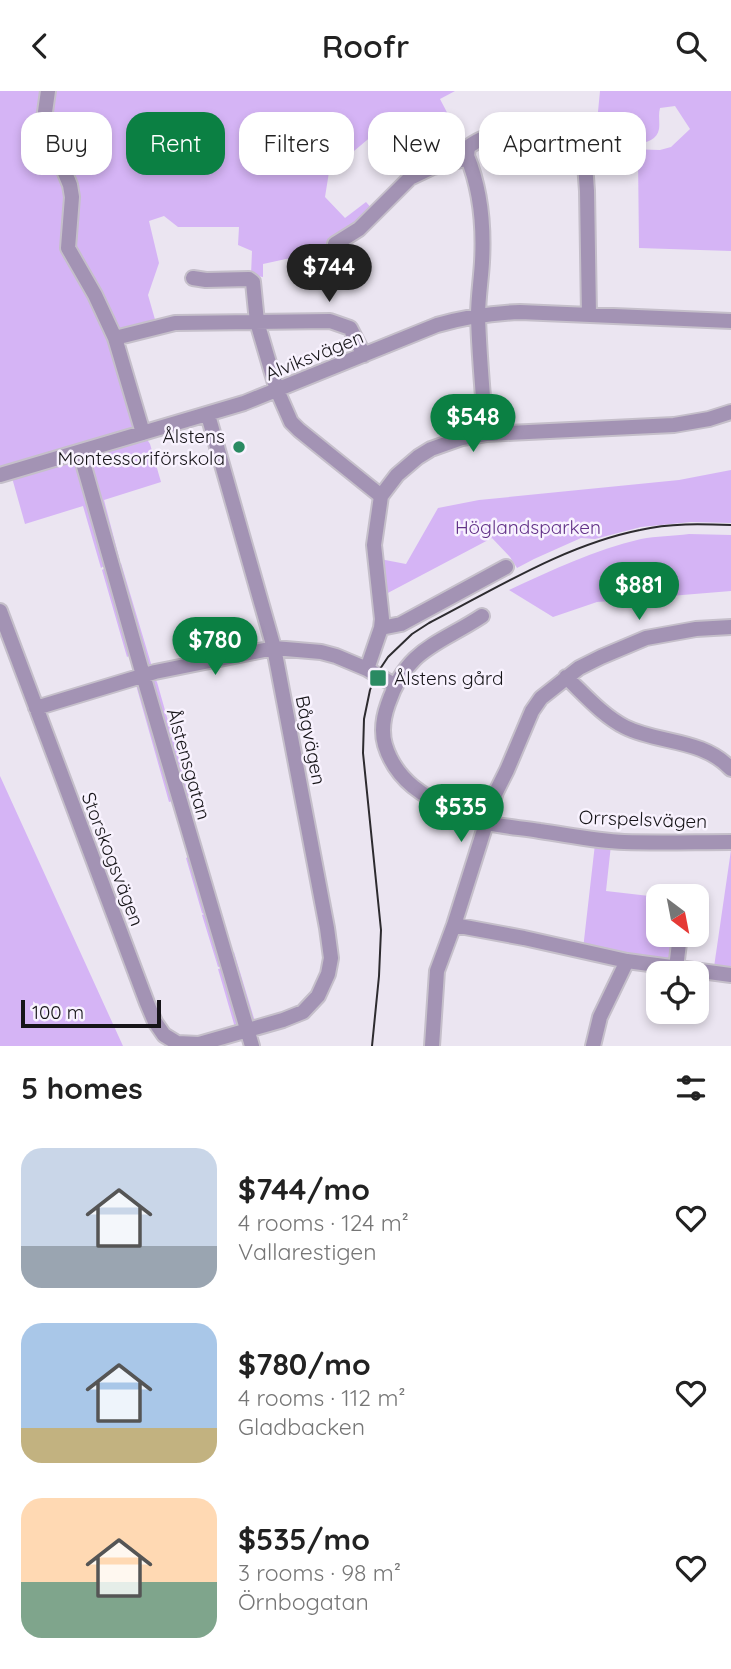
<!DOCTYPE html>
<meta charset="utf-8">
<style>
:root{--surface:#fff;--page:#f6f6f6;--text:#222;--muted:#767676;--accent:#0b8043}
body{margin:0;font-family:Quicksand,sans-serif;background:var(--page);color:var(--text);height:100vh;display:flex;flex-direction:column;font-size:26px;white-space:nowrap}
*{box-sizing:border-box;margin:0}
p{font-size:23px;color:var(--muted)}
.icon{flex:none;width:38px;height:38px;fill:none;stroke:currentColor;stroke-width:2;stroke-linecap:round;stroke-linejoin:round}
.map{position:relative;height:955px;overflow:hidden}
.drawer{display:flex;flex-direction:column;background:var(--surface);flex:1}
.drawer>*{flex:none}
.hud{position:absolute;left:21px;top:21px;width:690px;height:63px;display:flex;gap:14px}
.needle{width:46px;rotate:148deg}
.controls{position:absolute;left:646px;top:793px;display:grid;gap:14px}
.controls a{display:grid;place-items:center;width:63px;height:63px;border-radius:14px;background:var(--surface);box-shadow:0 4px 10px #0003;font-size:35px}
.scale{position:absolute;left:21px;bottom:18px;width:140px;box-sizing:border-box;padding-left:7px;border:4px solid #161418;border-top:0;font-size:19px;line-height:24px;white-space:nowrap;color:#161418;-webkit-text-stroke:5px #f8f2fe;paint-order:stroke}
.price{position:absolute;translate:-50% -60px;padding:0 16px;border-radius:24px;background:var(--accent);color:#fff;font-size:23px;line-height:46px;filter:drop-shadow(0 2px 4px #0008)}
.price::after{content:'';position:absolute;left:50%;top:42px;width:21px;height:16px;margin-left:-10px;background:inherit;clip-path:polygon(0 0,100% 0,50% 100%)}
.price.current{background:#222;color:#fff}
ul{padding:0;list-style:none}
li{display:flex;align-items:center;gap:21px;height:175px;padding:0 21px}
li span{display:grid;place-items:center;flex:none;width:196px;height:140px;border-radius:21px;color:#555}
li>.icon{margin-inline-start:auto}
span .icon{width:84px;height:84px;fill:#fffc;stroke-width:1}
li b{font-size:30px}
h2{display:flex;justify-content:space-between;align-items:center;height:84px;padding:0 21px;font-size:30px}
.pill{padding:0 24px;border-radius:21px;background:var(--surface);box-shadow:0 4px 10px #0003;font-size:24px;line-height:63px}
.pill.current{background:var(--accent);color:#fff}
header{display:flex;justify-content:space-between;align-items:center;height:91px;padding:0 21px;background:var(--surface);font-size:32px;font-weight:600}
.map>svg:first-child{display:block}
</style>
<header><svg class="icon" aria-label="back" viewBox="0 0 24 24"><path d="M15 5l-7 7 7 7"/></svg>Roofr<svg class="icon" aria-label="search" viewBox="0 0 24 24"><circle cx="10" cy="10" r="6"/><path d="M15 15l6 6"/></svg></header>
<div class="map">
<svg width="731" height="955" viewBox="0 0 731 955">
<rect width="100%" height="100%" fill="#ebe5f1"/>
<!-- green -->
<path fill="#d5b4f5" d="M0,0H455L440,8L453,33L466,50L463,63L439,70L418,45L402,43L389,50L373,44L329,81L325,106L345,127L366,111L373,119L340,145L328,148L326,155L295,158V166L263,173V186L251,184L252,160L238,154L239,136H178L164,125L149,130L159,172L148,204L156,232L120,242L146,327L135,330L150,353L161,391L104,409L120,470L117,472L87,414L104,475L101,477L83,415L25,433L9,376L0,378Z
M600,0H731V160L639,157L638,67L589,63L590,55L598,50L605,48H610L628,58L660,59L671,56L690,38L675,15L660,17C658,24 660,31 659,38C657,52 638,54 627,51C620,49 615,42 607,41C599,40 594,46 587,49C584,50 580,50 576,50L578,35L597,31Z
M731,379V432L691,431L641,436L595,448L581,447L534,468L517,477L510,466L492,447L384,504L380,468L406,473L438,417L479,409L679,389Z
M689,443L731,444V500L597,511L553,526L509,499C552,479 594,459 641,448C656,445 673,445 689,443Z
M121,472L152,576L149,578L146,574L117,473Z
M105,477L131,564L127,566L102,479Z
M155,588L157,591L172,644L169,645L152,590Z
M138,592L140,595L173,710L169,711L136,594Z
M173,646L189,706L186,707L169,647Z
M0,685L123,955H0Z
M595,753L611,754L606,800L658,806V844H680L676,871L583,858Z
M731,759V879L714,876Z
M188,766L190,767L205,823H207L222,875L218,876L202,824L204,823L202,822L186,767Z
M234,861L256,934L252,933L230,862Z
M222,877L239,935L236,940L218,878Z"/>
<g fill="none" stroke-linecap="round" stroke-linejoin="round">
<!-- minor casing -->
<g stroke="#c5bfca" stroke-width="18">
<path id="minor" d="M48,0L43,35L56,60L70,94L72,106L68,157L95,204L115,247L143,342
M467,65C481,99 484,135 482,171C481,189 478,207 478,225C479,264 483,304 486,343
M335,153L359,138L410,87L433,76L461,69L467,65L468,56C498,33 554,39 584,59L587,100L589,224
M193,187L206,189L249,188L253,191L257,231L277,299L291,331L299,339L381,405
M115,247L175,232L330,230L350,237L364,264
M80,361L143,584L252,955
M0,384L244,312L437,234C465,226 491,222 520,221L731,230
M0,520L147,912L155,931L164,944L177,952L199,953L283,929L303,921L318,905L328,883L331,867L327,837L274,557L208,324
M482,525C438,554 407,557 388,613C383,627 381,640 385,654C396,690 425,707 457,720C467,724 477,729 487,732C504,736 522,737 540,740C568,744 596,750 624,751C660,752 695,751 731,751
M381,537L401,533L506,476
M367,578L381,537L382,528L374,454L381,405L397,384L418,366L431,358L462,347L486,343L674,334L709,328L731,321
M566,586C584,603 603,625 625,636C659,653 702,647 731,678
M36,617L155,581L274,557L321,561L336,565L367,578L394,594
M685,805V802
M454,834L524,847L627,870L731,884
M676,877L680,844
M432,955L437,880L454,834L496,701L507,679L532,620L541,607L579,577L601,566L646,547L696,538L731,536
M593,955L600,926L627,870"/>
</g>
<!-- minor -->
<use href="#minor" stroke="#a393b4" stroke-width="14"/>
<!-- tram -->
<path stroke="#2d2b2f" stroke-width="2" d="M372,955L379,885L381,839L363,662L364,628L370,599L376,584L388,566L412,543L429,532C497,497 565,454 640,439C670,432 701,433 731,434"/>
</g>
<!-- markers -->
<g fill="#2a8a62" stroke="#f8f2fe" stroke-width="2.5">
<circle cx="239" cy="356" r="7"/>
<rect x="369" y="578" width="18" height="18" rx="3.5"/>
</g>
<g text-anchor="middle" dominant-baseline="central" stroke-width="5" stroke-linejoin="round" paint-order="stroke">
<!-- street labels -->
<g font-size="19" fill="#161418" stroke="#f8f2fe">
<text transform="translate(314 264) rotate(-22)">Alviksvägen</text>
<text transform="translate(311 649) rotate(79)">Bågvägen</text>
<text transform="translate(189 673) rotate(74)">Ålstensgatan</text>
<text transform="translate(643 728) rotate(2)">Orrspelsvägen</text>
<text transform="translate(113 768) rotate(69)">Storskogsvägen</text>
</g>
<!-- poi labels -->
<g font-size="19" fill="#161418" stroke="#f8f2fe" text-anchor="end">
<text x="225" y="345">Ålstens<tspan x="225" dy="22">Montessoriförskola</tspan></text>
<text x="394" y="587" text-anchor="start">Ålstens gård</text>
</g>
<!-- park labels -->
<g font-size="19" fill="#613087" stroke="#f8f2fe">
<text x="528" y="436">Höglandsparken</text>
</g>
</g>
</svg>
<div class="controls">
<a><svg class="needle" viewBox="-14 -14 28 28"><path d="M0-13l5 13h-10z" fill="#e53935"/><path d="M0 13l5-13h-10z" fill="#767676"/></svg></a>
<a><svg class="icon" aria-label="locate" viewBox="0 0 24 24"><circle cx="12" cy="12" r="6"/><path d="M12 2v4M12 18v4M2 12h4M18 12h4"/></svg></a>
</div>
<div class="scale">100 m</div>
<b class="price current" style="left:329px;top:213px">$744</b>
<b class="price" style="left:473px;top:363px">$548</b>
<b class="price" style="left:639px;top:531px">$881</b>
<b class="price" style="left:215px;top:586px">$780</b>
<b class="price" style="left:461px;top:753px">$535</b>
<div class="hud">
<a class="pill">Buy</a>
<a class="pill current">Rent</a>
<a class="pill">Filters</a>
<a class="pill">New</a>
<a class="pill">Apartment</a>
</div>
</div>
<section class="drawer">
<h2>5 homes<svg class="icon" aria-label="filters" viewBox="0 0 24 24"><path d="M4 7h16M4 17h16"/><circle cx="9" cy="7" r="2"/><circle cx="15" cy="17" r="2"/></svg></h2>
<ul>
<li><span style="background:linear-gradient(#c9d6e8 70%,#9aa5b1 0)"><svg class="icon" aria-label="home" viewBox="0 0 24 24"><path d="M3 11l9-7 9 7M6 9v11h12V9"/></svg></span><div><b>$744/mo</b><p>4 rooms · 124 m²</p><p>Vallarestigen</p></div><svg class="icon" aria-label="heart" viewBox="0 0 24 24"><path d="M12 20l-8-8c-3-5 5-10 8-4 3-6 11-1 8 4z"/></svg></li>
<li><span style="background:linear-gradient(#a9c7e8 75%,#c2b280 0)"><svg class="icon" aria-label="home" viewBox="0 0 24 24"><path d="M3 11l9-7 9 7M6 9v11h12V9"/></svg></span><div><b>$780/mo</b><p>4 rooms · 112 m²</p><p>Gladbacken</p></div><svg class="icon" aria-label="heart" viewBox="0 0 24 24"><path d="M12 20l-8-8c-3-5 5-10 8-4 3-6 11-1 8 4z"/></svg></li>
<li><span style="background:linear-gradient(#ffd9b3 60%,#7fa58c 0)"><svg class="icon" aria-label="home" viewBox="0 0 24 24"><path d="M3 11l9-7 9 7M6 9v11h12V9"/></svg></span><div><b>$535/mo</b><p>3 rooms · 98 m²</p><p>Örnbogatan</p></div><svg class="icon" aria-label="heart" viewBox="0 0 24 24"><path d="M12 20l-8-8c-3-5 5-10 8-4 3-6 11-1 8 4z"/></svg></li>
</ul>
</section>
